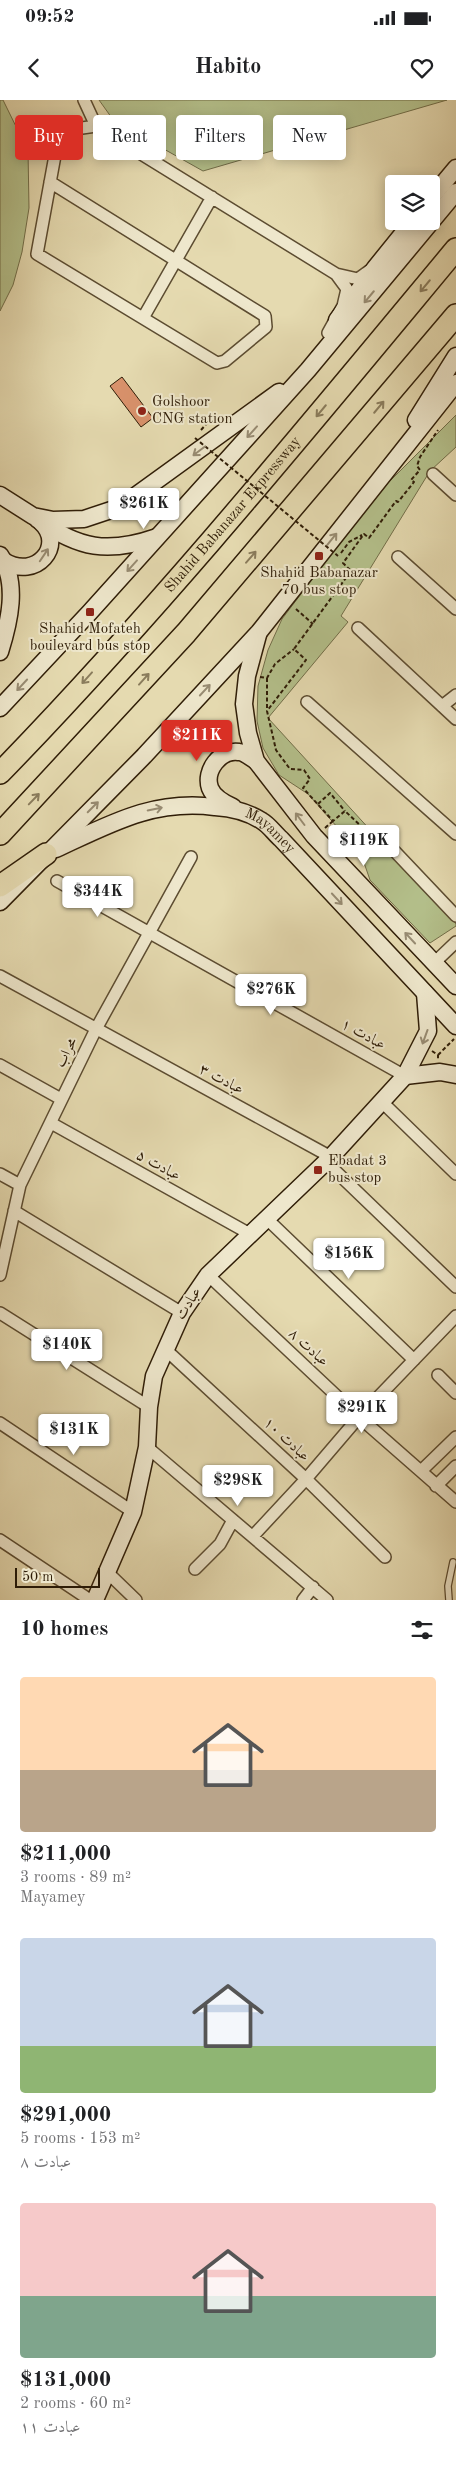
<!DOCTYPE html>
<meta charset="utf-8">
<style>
:root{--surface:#fff;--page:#f2f2f2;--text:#202124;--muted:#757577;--accent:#d93025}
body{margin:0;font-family:"Old Standard TT",Amiri,serif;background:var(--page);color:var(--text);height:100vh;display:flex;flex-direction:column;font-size:19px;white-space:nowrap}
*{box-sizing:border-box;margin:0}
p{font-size:16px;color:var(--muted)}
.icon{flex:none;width:28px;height:28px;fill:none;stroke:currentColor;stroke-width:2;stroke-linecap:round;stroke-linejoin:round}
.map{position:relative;height:1500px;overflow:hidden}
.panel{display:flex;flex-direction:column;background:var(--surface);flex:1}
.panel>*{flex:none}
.top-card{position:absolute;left:15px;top:15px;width:426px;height:45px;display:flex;gap:10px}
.controls{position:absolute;left:385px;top:75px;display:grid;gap:10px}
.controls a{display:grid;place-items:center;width:55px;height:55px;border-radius:5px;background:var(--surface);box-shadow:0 2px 12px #0003;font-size:25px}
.scale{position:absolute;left:15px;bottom:12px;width:85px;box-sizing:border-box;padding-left:5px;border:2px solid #2f1d07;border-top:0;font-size:14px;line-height:18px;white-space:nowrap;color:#2f1d07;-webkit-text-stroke:4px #eee7cc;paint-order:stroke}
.price{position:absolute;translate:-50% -42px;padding:0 11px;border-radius:5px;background:#fff;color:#222;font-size:16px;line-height:32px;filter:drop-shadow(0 1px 2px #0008)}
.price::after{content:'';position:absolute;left:50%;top:30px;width:15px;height:11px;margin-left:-8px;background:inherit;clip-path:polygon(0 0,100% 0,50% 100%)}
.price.on{background:var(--accent);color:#fff}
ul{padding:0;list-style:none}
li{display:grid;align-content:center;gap:10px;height:265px;padding:0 20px}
li span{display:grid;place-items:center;height:155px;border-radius:5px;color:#555}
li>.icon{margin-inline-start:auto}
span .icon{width:90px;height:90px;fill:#fffc;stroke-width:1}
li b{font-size:21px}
h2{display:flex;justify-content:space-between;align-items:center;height:60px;padding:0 20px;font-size:21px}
.chip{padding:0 18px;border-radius:5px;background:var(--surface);box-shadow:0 2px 12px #0003;font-size:18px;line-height:45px}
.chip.on{background:var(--accent);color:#fff}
.status{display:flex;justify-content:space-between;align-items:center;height:35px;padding:0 25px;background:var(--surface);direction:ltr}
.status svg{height:14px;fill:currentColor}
header{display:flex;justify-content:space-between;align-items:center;height:65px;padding:0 20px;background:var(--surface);font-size:22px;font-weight:600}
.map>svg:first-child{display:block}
</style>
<div class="status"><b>09:52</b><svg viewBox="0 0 49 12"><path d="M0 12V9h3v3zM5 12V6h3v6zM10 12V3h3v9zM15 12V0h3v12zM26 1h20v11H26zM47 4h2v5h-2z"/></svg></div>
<header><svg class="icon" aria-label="back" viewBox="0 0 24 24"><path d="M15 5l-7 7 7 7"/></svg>Habito<svg class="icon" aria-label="heart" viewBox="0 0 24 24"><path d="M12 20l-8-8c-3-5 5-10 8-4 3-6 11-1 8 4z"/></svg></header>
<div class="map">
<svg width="456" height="1500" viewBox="0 0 456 1500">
<rect width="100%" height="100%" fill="#e5dab0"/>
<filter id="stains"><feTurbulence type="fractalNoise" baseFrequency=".004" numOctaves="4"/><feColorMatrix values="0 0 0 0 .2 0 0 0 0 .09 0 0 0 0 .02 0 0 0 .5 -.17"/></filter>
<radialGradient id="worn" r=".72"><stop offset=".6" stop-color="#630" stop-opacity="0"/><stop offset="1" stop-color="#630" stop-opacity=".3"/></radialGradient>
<!-- green -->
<path fill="#b4c08b" stroke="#726e49" d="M0,0H3L28,51L29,108L22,152L13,185L0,211Z
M99,0H447L203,71L114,21Z
M456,315V347L430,371L341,516L348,522L268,618L456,824V826L430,843L370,780L361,754L308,694L279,675L263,648L257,621L258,586L268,550L282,519L376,395Z"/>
<!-- building -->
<path fill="#d8916b" stroke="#2f1d07" d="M122,277L153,318L141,327L110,286Z"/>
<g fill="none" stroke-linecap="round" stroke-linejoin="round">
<!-- lane casing -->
<g stroke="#5c4c31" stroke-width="8">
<path id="lane" d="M449,1500L448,1486L453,1462"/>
</g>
<!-- street casing -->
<g stroke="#5c4c31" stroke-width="14">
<path id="street" d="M84,0L96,26L336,174L358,179L369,171
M50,82L265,216L266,227L225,261L217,263L37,154L56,50L68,30L96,26
M143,218L212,97
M328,233L343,206L347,189L336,174
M433,374L456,395
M398,457L456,509
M358,528L456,619
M307,602L456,734
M442,606L456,595
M384,740L456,816
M57,781L405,976
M434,863L456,842
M0,876L331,1057
M0,965L61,999
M382,1002L456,1074
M51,1023L250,1134
M326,1062L456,1187
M0,1074L20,1085
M14,1111L182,1213
M267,1119L414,1260
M0,1175L20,1085L96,929L191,757
M208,1175L359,1317L456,1402
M0,1213L149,1307
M165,1249L306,1379L385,1457
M438,1275L456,1293
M0,1323L133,1412
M147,1347L327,1500
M421,1371L456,1337
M436,1386L456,1366
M253,1436L306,1379L359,1317L456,1216
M0,1440L90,1500
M195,1469L220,1444L233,1420
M107,1472L136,1500
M303,1500L313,1487"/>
</g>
<!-- secondary casing -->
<g stroke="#2f1d07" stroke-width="19">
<g id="secondary">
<path d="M431,98L456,68"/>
<path d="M337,220L375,168L413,121"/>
<path d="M416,320L456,256"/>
<path d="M0,395L33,416L53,420L84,419L120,407L279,292"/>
<path d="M37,419C79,449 108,454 157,437"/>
<path d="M0,455C19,483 9,523 0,552"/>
<path d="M4,461C36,481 66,445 41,422"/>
<path d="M258,535L247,576L244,604L248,633L256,661L314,736L456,886"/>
<path d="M0,608L90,512L308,270L456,92"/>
<path d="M233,707C224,703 214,698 210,688C204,671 220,649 239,652C244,652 251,658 256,661"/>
<path id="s1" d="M56,749C110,724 153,699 215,707C232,708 248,712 262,721C269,725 275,734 281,739L456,926"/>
<path d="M0,802L144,656L259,532L456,283"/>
<path d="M405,976L440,972L456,975"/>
<path d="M95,1500L133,1412L147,1347L149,1307L154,1276L182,1213L208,1175L331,1057L405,976L428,931L425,893"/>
</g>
</g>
<!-- highway casing -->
<g stroke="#2f1d07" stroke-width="24">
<g id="highway">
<path id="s2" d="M0,673C161,507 308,327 456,149"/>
<path d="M0,734L186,533L456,215"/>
<path d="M0,786L46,754"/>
</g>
</g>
<!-- path -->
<path stroke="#2f1d07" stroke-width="2" stroke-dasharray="4 2.5" stroke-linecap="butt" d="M201,330L209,321
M341,453L349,442L362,435
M296,509L313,524
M260,577L267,578L275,564L294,549
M267,578V610
M318,704L330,693L345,711
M325,728L333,721
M358,746L362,742L364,729L345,711L333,721L303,688L310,679L304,670L290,669L276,650L267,611L306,560L294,549L351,471L343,463L364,434L369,438L396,401L398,402L414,382L411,380L420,370L417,366L420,357L438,330
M432,951L438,955V959
M438,955L454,939"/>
<!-- lane -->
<use href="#lane" stroke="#eee7cc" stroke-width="5.5"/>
<!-- street -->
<use href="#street" stroke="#eee7cc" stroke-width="11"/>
<!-- secondary -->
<use href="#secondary" stroke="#eee7cc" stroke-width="16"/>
<!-- highway -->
<use href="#highway" stroke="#e5dab0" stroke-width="21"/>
<!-- path-bridge -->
<path stroke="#2f1d07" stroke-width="2" stroke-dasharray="4 2.5" stroke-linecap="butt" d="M195,338L338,456"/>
</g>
<!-- one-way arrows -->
<defs><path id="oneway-shaft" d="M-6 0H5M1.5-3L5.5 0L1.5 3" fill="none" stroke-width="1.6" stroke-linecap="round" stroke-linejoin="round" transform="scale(1.25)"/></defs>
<g stroke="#8a7c5c">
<use href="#oneway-shaft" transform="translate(425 186) rotate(130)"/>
<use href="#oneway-shaft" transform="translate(379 307) rotate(-50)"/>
<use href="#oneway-shaft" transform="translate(321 311) rotate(130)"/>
<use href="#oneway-shaft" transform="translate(251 457) rotate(-49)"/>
<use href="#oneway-shaft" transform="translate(87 578) rotate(132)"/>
<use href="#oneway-shaft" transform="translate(144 579) rotate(-48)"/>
<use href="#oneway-shaft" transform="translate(34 699) rotate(-46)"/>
</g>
<g stroke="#988c73">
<use href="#oneway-shaft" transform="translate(369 197) rotate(130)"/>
<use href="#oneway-shaft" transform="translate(252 332) rotate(132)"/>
<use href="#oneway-shaft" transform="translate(199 351) rotate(143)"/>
<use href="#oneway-shaft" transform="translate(332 439) rotate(-51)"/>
<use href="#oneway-shaft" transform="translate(44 455) rotate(-56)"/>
<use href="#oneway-shaft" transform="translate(132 466) rotate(132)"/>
<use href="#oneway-shaft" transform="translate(22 585) rotate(133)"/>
<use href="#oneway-shaft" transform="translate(205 590) rotate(-47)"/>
<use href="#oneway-shaft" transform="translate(93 707) rotate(-45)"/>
<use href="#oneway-shaft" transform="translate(155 709) rotate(-11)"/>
<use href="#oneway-shaft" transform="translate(300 719) rotate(-127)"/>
<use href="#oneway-shaft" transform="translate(337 799) rotate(47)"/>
<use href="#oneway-shaft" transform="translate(410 838) rotate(-133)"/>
<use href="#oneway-shaft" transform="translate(425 937) rotate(110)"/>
</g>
<!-- markers -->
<g fill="#8f2418" stroke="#eee7cc" stroke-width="2">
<circle cx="142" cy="311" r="5"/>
<rect x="314" y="451" width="10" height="10" rx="2.5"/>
<rect x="85" y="507" width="10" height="10" rx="2.5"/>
<rect x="313" y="1065" width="10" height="10" rx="2.5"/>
</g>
<g text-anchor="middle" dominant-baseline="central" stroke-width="4" stroke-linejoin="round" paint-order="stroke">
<!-- poi labels -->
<g font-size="15" fill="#2f1d07" stroke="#eee7cc" text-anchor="start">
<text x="152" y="302">Golshoor<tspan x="152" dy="17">CNG station</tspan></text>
<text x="319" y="473" text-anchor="middle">Shahid Babanazar<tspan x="319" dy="17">70 bus stop</tspan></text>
<text x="90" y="529" text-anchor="middle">Shahid Mofateh<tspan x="90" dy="17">boulevard bus stop</tspan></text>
<text x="328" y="1061">Ebadat 3<tspan x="328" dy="17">bus stop</tspan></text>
</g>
<!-- street labels -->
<g font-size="15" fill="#2f1d07" stroke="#eee7cc">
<text stroke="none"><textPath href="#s2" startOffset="348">Shahid Babanazar Expressway</textPath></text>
<text stroke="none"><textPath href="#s1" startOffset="229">Mayamey</textPath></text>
<text transform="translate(363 935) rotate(29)">عبادت ۱</text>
<text transform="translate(67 953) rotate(-63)">محراب</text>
<text transform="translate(221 980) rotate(28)">عبادت ۳</text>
<text transform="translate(158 1066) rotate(29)">عبادت ۵</text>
<text transform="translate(189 1204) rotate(-58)">عبادت</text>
<text transform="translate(308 1248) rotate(43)">عبادت ۸</text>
<text transform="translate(286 1340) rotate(43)">عبادت ۱۰</text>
</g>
</g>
<rect width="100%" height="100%" filter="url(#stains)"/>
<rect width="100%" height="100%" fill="url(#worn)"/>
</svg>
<div class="controls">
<a><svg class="icon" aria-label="layers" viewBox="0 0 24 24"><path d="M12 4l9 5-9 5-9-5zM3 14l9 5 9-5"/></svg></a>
</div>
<div class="scale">50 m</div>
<b class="price" style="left:144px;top:430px">$261K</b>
<b class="price on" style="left:197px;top:662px">$211K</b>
<b class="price" style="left:364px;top:767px">$119K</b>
<b class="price" style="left:98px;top:818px">$344K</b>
<b class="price" style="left:271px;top:916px">$276K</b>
<b class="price" style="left:349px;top:1180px">$156K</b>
<b class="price" style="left:67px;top:1271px">$140K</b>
<b class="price" style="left:362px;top:1334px">$291K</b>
<b class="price" style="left:74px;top:1356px">$131K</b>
<b class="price" style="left:238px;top:1407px">$298K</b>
<div class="top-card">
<a class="chip on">Buy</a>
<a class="chip">Rent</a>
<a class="chip">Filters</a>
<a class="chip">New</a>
</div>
</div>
<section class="panel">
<h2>10 homes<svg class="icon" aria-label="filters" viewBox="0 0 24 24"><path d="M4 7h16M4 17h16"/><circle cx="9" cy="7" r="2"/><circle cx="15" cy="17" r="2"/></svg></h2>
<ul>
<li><span style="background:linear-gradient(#ffd9b3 60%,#b9a48a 0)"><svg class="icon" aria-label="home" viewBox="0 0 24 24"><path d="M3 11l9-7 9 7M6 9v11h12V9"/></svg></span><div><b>$211,000</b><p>3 rooms · 89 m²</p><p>Mayamey</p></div></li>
<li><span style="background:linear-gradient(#c9d6e8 70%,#8fb573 0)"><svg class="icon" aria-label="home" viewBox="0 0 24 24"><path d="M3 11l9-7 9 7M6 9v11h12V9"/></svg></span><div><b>$291,000</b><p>5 rooms · 153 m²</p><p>عبادت ۸</p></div></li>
<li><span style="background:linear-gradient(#f6c9c9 60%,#7fa58c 0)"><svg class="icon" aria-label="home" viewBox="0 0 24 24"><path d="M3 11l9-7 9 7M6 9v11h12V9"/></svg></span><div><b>$131,000</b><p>2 rooms · 60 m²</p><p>عبادت ۱۱</p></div></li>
</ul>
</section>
